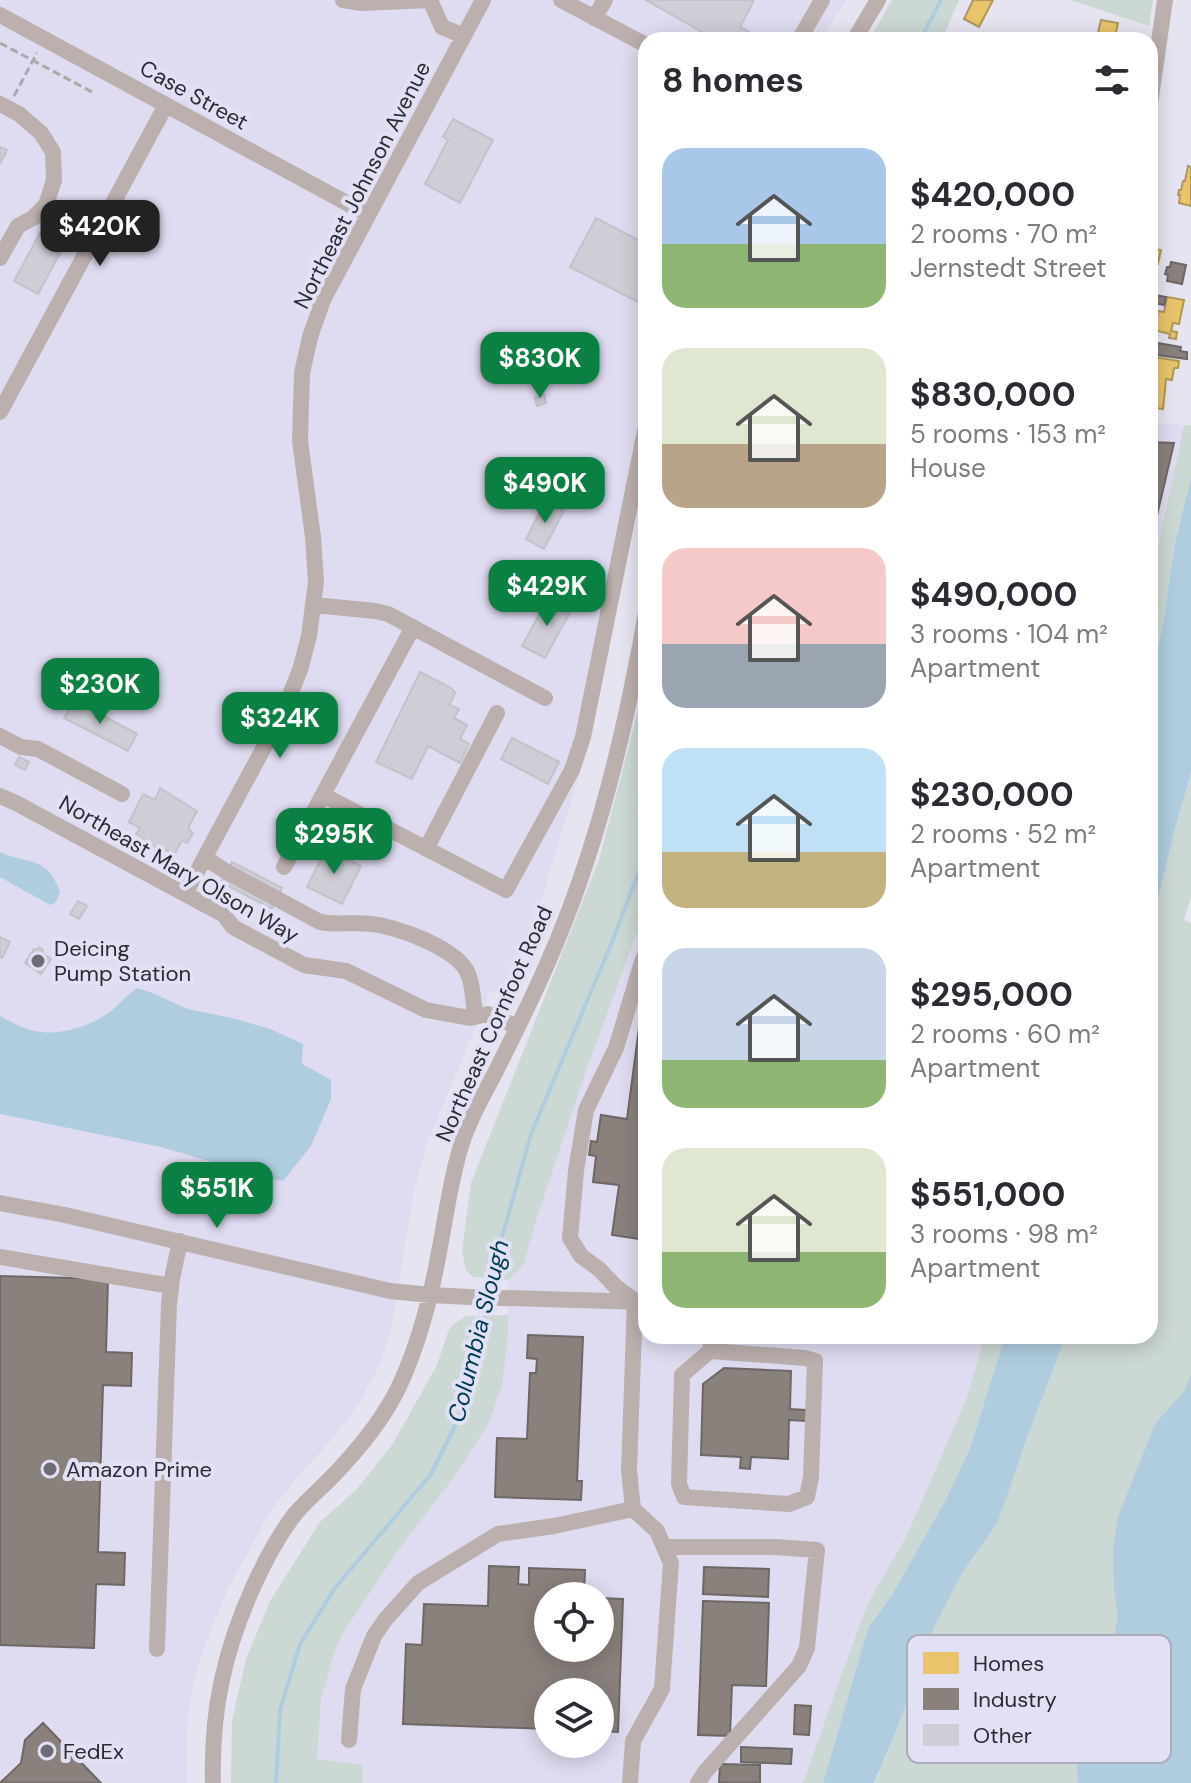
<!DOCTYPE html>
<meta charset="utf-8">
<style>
:root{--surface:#fff;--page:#f2f2f3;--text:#2b2b33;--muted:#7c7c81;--accent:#0b8043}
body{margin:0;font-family:"DM Sans",sans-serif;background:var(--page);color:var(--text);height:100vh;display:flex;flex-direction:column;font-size:30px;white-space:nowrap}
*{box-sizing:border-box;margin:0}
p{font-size:26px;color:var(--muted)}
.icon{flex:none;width:44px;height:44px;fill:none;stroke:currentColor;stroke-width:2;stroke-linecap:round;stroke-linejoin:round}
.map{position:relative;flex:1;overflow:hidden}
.side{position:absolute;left:638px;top:32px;width:520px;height:1312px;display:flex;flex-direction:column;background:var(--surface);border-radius:24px;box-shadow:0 4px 20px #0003}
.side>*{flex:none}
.fabs{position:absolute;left:534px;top:1582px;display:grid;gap:16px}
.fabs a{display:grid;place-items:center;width:80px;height:80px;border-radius:50%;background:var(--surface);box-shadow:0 4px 20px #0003;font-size:40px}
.price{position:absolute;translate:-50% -68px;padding:0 18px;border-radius:16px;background:var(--accent);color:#fff;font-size:26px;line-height:52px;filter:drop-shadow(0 2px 4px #0008)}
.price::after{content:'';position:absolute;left:50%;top:48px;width:24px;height:18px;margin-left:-12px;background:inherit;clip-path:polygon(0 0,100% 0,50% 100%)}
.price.current{background:#222;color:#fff}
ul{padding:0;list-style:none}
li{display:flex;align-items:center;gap:24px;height:200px;padding:0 24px}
li span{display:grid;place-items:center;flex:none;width:224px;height:160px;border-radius:24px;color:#555}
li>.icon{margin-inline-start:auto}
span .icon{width:96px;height:96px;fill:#fffc;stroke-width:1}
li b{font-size:34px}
h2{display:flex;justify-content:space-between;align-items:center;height:96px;padding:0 24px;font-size:34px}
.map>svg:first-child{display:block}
</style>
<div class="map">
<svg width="1191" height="1783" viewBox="0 0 1191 1783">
<rect width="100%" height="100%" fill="#e6e4f0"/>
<!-- built -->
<path fill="#dfdcf1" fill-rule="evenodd" d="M0,0H847L820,40H646V463L625,562L592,732L541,901L502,991L490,992L426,1147L414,1190L390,1334L381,1362L361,1400L336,1435L298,1476L269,1513L227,1591L213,1625L198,1665L191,1697L186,1735L187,1783H0Z
M1150,423L1184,425L1150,584Z
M646,909V1336H985L967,1397L907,1535L868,1603L843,1670L803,1783H362V1765L317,1759L321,1700L336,1647L343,1633L395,1555L455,1476L488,1425L508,1335V1280L523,1266L537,1218L586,1071ZM548,1596H600V1648H548ZM548,1692H600V1744H548Z"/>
<!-- green -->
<path fill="#ccd8d4" d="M892,0H959L942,40H869Z
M1070,0H1153L1149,26Z
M1184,425H1191V477L1175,543L1164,618L1150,690V584Z
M646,681V909L586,1071L537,1218L523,1266L508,1280L473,1277L466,1270L462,1251L471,1183L599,860Z
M1191,773V896L1184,920L1191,923V1783H875L894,1737L931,1634L961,1575L998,1522L1027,1438L1066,1336H1150V932L1175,829Z
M508,1315V1335L502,1385L488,1425L455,1476L395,1555L343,1633L336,1647L321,1700L317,1759L362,1765V1783H231L232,1721L246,1659L270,1601L320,1522L356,1490L392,1445L437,1365L449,1329L454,1324L466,1316Z
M985,1336H1005L970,1448L945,1501L893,1593L868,1628L823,1783H803L843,1670L868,1603L907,1535L967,1397Z"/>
<!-- water -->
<path fill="#b0cde0" d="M1191,477V773L1175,829L1150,932V690L1164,618L1175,543Z
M0,852C30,865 49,856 60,893L55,903L50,905L45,902L0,877Z
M137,988L150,992L188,1009L236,1019L270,1029L303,1044L302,1064L331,1080V1099L311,1146L283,1181L270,1179L161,1147L0,1114V1016C13,1023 27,1031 42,1032C61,1035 93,1025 108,1013C119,1005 126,995 137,988Z
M1005,1336H1066L1027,1438L998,1522L961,1575L931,1634L894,1737L874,1783H823L868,1628L893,1593L945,1501L970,1448Z
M1191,1374V1783H1078L1073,1715L1083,1682L1114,1636L1118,1617L1114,1590L1113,1549L1118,1517L1155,1424L1184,1391Z"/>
<!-- homes -->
<path fill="#e9c46a" stroke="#b0965a" stroke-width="2" d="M973,0H993L979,27L964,19Z
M1101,20L1118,23L1115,37L1113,36L1112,39L1115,40H1107L1108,35L1098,33Z
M1188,166L1191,167V206L1179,203L1180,195H1178L1179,190H1181L1183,181H1185Z
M1150,248L1161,250L1158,264L1150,263Z
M1167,297L1184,300L1179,324L1173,323L1171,331L1177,332L1176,339L1169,338L1170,334L1154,330L1155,324L1152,323L1154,316L1157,317L1158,311L1164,312Z
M1154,357L1179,361L1178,368H1174L1172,380L1166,379L1163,409L1150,407V383L1153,384L1154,377H1151Z"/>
<!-- industry -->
<path fill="#8a817c" stroke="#6e6766" stroke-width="2" d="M1171,262L1186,265L1182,284L1167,281L1168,275L1165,274L1167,267H1170Z
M1150,294L1166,297L1164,305L1150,302Z
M1158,343L1181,347L1180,351L1187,352V359L1156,355Z
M1150,442L1174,443L1150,545Z
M646,975V1240L612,1235L619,1185L593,1182L596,1156L589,1155L591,1141L597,1142L601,1115L627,1119Z
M0,1276L108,1279L106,1352L132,1353L131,1386L103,1385L98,1552L125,1553L124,1585L96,1584L94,1648L0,1645Z
M528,1335L583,1337L577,1481H582L581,1500L495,1497L497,1438L527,1439L530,1373H536L537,1359L527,1358Z
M724,1368L791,1371L790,1409L806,1410V1421L789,1420L788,1459L751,1457L750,1469L740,1468L741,1457L701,1455L703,1384Z
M489,1566L519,1567L518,1584L529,1585V1568L585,1570L584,1596H548V1648H600V1598L623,1599L618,1732L600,1731V1692H548V1729L403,1724L406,1644L422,1645L424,1604L488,1606Z
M704,1567L769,1569L768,1597L703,1594Z
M703,1601L769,1603L766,1686L732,1685L730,1736L698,1735Z
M795,1705L811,1706L809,1735L794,1734Z
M43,1723L101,1783H0L21,1763L25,1740Z
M741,1747L792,1749L791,1764L741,1762Z
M720,1764L760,1765V1783H719Z"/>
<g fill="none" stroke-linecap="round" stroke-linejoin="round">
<!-- stream -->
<path stroke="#b0cde0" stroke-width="4" d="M920,40L941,0
M489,1294L490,1280L531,1134L612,942L646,853
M276,1783L280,1710L300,1644L335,1588L431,1474L463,1410L469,1360L487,1312L488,1302"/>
</g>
<!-- building -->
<path fill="#cfcdd6" stroke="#c3c1ca" stroke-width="2" d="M646,0H754L740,27L764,40H716Z
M453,119L493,140L460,203L425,184L448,140L443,137Z
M0,147L7,150L0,164Z
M596,218L646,244V306L570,267Z
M47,220L71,233L38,294L14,281Z
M538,361L548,367L540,381L531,375Z
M544,395L546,403L537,406L535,398Z
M545,501L564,511L544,549L526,539Z
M548,598L571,611L545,658L522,646Z
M420,672L451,688L455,693L449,705L459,709L454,718L467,725L460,739L469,744L460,763L428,746L412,779L376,762Z
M74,700L137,734L128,751L64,718Z
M512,738L559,762L548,784L501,759Z
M19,757L29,762L25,770L15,765Z
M160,788L197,811L188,828L193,833L187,843L182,840L175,853L155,847L136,834L140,828L129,822L143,794L155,800Z
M326,849L361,866L342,904L307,887Z
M232,862L282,888L272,909L221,882Z
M78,901L87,906L79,919L70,914Z
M0,937L10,942L2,958L0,957Z
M39,947L43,950L42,953L51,959L41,974L25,963L34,949L37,950Z"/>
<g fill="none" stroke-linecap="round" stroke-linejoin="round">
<!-- path -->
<path stroke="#afa7a8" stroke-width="3" stroke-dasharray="8 4" stroke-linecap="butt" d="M0,43L94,93
M14,96L37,53"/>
<!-- minor -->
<path stroke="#bcb0ae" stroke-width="16" d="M343,0L361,3L430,0
M430,0L442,27L464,36
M561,0L646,45
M0,15L367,214
M594,18L605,0
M799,40L822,0
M854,40L878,0
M0,104L19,114L41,133L53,152L54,180L46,205L33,218L18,226L0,258
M1150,104L1165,0
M0,412L166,105
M314,605L375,611L388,614L545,698
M0,736L21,747L38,749L122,794
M323,795L506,890L572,770L583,737L646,426
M0,796L16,803L224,915L233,927L304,965L346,971L426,1010L470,1018L488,1014L518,1027
M426,849L497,713
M205,858L227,872L320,922C337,925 354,922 371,924C396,926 459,949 468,974C474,987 473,1004 475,1017
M284,867L413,627
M185,894L283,712L300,670L309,636L316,582L313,537L300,441L302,373L310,337L323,300L483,0
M0,1203L65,1215L390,1291L431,1295L469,1297L646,1302
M0,1257L171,1286
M710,1351L805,1358L815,1361L811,1477L807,1497L789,1504L684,1497L679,1484L682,1375L710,1351L712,1336
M633,1509L629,1470L635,1301L616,1287L599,1269L581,1256L570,1238L576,1171L586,1110L616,1048L643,959H646
M664,1547H775L817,1550L807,1648L799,1666L705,1772L698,1783
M157,1649L169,1304L172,1279L180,1241
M349,1740L353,1689L374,1636L385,1620L418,1583L498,1534L554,1526L633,1509
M213,1783C211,1711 224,1651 254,1585C265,1561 278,1536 295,1514C306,1501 319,1490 331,1478C359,1449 386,1417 402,1380C420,1339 431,1297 439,1252C446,1217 450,1181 461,1146C469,1120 483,1096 496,1071C514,1035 532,999 548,962C597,851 625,732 646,613
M630,1783L633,1741L662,1689L671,1563L657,1531L633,1509"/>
</g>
<!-- markers -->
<g fill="#6d6c75" stroke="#e2e0f4" stroke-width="3">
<circle cx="38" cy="961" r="8"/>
<circle cx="50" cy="1469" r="8"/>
<circle cx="47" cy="1751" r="8"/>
</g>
<g text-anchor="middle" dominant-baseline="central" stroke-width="8" stroke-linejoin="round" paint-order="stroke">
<!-- street labels -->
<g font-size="22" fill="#2c2b33" stroke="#e2e0f4">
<text transform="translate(194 95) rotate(29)">Case Street</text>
<text transform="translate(362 185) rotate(-63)">Northeast Johnson Avenue</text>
<text transform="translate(179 869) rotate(30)">Northeast Mary Olson Way</text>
<text transform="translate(494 1024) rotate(-66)">Northeast Cornfoot Road</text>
</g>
<!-- poi labels -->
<g font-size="22" fill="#2c2b33" stroke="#e2e0f4" text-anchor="start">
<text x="54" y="948">Deicing<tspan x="54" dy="25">Pump Station</tspan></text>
<text x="66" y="1469">Amazon Prime</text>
<text x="63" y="1751">FedEx</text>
</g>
<!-- water labels -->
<g font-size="24" font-style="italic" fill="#003c53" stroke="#e2e0f4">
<text transform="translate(478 1331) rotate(-76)">Columbia Slough</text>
</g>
</g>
<!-- legend -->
<rect x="907" y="1635" width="264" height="128" rx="12" fill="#e2e0f4" stroke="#abaaba" stroke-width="2"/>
<rect x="923" y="1652" width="36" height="22" fill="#e9c46a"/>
<rect x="923" y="1688" width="36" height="22" fill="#8a817c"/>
<rect x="923" y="1724" width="36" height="22" fill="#cfcdd6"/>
<g font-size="22" fill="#2c2b33">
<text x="973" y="1671">Homes</text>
<text x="973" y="1707">Industry</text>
<text x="973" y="1743">Other</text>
</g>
</svg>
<div class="fabs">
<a><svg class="icon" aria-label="locate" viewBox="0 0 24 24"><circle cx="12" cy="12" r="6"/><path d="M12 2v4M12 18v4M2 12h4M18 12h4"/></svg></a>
<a><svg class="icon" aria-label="layers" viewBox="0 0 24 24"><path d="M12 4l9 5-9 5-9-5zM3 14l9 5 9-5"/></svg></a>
</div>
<b class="price current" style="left:100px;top:268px">$420K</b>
<b class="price" style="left:540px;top:400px">$830K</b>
<b class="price" style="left:545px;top:525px">$490K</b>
<b class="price" style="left:547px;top:628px">$429K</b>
<b class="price" style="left:100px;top:726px">$230K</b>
<b class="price" style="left:280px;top:760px">$324K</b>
<b class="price" style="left:334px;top:876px">$295K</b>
<b class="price" style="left:217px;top:1230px">$551K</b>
<section class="side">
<h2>8 homes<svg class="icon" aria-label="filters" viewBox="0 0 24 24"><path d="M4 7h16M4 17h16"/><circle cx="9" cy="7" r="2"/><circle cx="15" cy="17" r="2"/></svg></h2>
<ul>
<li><span style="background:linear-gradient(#a9c7e8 60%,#8fb573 0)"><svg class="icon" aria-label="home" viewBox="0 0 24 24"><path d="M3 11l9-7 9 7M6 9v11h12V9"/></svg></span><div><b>$420,000</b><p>2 rooms · 70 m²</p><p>Jernstedt Street</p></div></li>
<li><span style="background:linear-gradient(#dfe7d0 60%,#b9a48a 0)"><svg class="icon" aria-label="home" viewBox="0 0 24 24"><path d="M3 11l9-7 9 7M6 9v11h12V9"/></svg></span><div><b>$830,000</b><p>5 rooms · 153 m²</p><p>House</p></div></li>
<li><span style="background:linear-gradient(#f6c9c9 60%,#9aa5b1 0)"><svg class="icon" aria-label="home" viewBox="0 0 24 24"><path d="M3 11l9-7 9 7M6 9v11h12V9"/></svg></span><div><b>$490,000</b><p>3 rooms · 104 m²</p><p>Apartment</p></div></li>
<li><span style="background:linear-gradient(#bfe0f5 65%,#c2b280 0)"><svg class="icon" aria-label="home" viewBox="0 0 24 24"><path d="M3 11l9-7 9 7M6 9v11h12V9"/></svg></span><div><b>$230,000</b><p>2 rooms · 52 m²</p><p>Apartment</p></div></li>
<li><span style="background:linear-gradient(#c9d6e8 70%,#8fb573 0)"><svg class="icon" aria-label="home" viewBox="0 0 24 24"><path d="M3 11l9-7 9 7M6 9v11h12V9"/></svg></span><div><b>$295,000</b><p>2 rooms · 60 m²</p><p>Apartment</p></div></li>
<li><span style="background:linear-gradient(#dfe7d0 65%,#8fb573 0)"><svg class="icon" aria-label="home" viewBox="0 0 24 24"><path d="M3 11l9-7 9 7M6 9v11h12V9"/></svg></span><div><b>$551,000</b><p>3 rooms · 98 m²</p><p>Apartment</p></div></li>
</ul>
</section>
</div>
